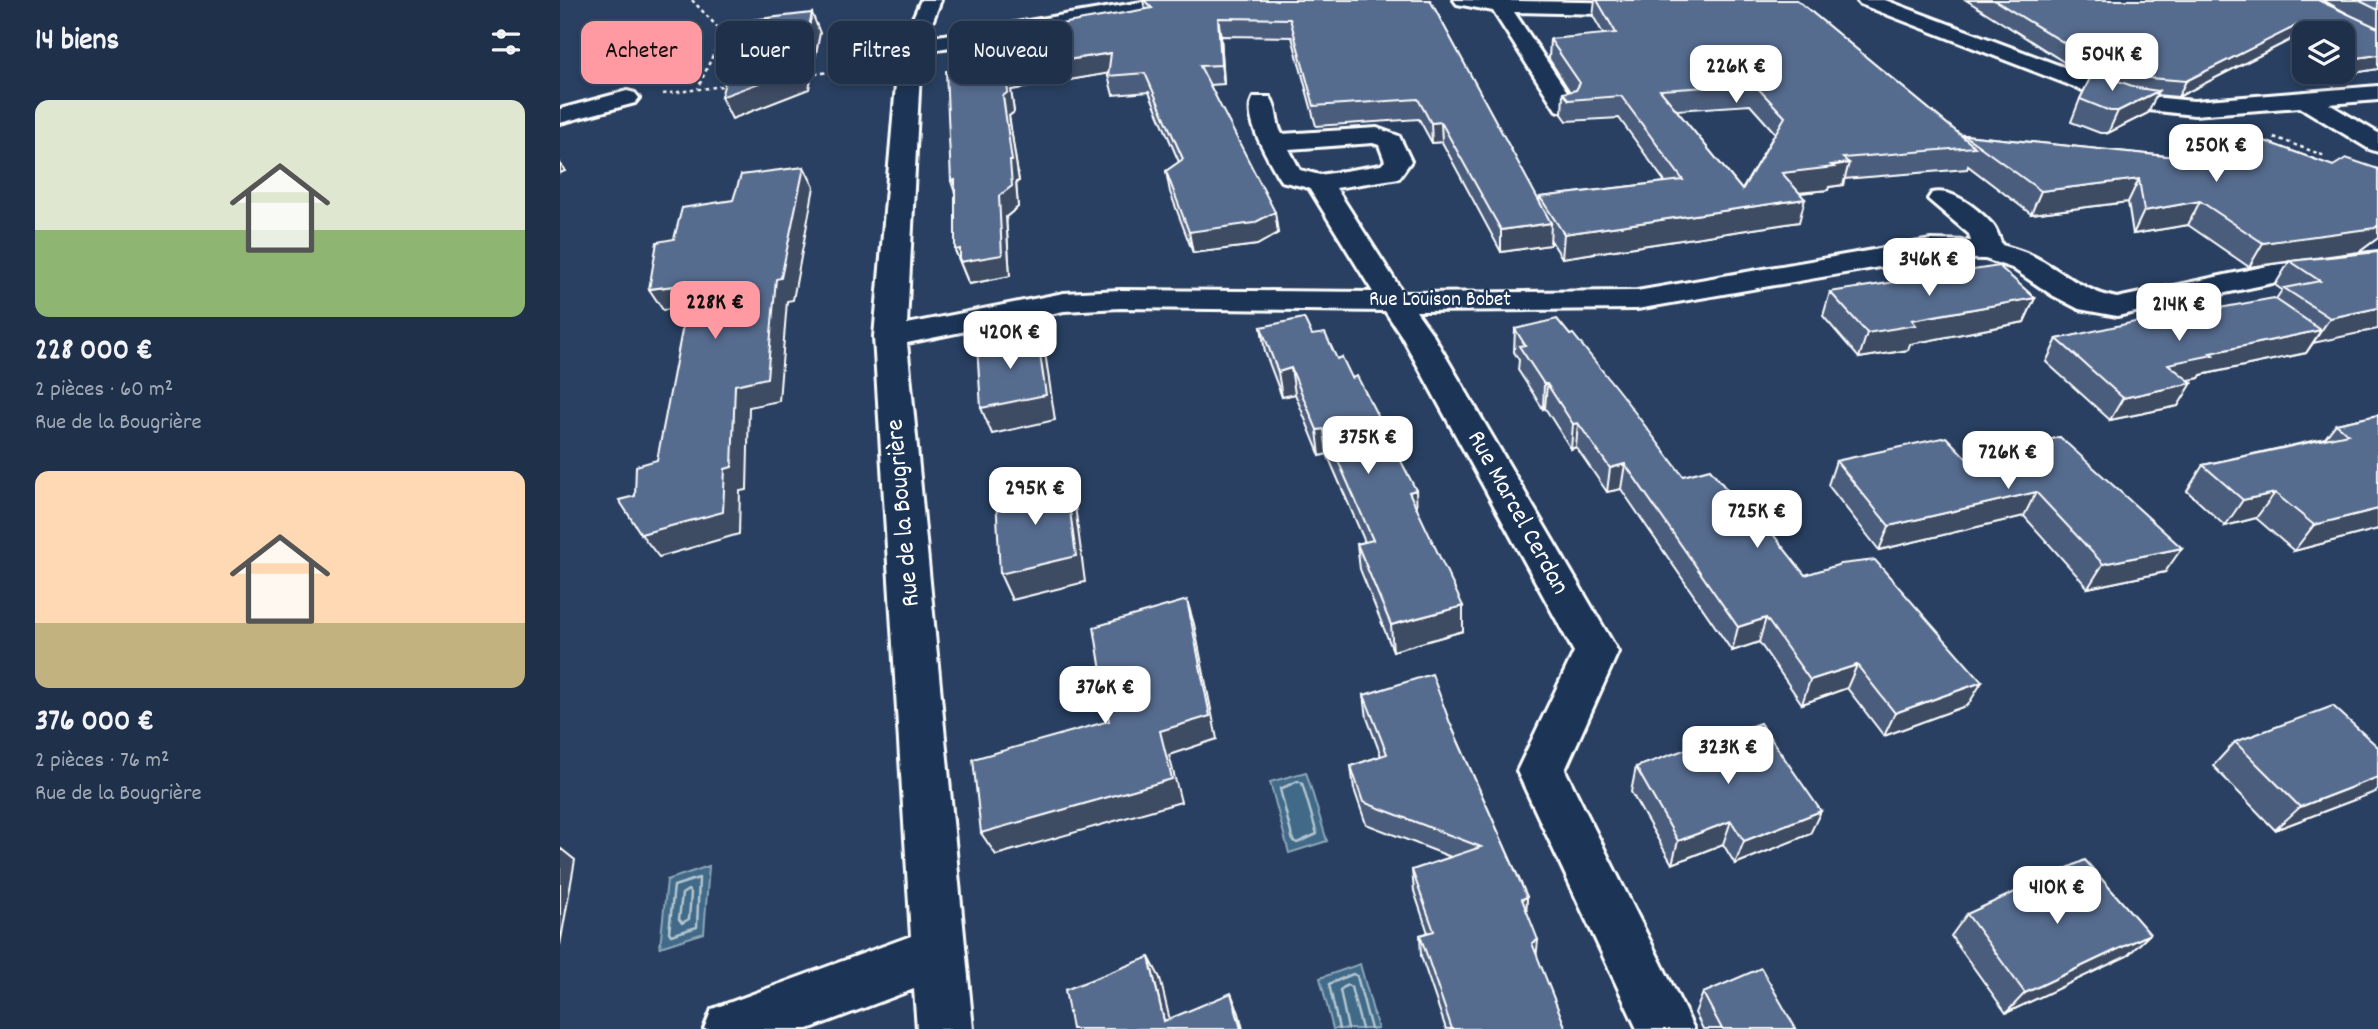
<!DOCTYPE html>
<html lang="fr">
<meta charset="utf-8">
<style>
:root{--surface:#1f304a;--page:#273851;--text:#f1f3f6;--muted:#a1a9b5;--line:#3c4b62;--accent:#ff9aa2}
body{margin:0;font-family:Dekko,sans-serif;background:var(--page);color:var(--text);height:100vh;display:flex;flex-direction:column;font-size:26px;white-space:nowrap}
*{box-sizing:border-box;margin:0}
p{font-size:23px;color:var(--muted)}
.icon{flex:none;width:38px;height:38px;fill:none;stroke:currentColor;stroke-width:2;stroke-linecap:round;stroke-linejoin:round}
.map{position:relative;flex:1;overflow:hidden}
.drawer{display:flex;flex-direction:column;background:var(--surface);width:560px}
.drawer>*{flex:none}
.top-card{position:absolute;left:21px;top:21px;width:665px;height:63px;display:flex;gap:14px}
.controls{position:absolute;left:1732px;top:21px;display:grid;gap:14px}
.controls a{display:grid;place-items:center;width:63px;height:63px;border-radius:14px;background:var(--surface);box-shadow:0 4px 10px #0003,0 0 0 2px var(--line);font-size:35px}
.price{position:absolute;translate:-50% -60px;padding:0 16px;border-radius:14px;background:#fff;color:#222;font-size:23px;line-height:46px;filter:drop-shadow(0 2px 4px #0008)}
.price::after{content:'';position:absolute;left:50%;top:42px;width:21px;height:16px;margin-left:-10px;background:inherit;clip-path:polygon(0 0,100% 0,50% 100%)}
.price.on{background:var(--accent);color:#111}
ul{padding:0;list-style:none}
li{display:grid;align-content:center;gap:14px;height:371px;padding:0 35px}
li span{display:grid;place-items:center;height:217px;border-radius:14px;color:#555}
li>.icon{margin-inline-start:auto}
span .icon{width:126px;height:126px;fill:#fffc;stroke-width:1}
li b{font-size:30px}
h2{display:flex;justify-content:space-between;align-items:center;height:84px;padding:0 35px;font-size:30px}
.chip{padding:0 24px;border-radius:14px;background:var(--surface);box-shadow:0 4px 10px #0003,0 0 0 2px var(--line);font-size:24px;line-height:63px}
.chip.on{background:var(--accent);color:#111}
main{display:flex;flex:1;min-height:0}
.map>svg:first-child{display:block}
</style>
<main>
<section class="drawer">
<h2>14 biens<svg class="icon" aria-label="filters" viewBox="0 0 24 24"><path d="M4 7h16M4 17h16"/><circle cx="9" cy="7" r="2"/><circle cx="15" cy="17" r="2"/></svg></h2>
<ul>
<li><span style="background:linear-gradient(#dfe7d0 60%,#8fb573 0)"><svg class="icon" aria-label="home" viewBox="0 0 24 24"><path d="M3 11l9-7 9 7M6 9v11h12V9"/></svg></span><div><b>228 000 €</b><p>2 pièces · 60 m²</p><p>Rue de la Bougrière</p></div></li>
<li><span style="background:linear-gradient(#ffd9b3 70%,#c2b280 0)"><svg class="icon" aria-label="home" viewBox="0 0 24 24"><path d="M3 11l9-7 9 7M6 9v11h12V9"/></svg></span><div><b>376 000 €</b><p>2 pièces · 76 m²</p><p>Rue de la Bougrière</p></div></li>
</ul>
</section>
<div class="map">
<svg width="1818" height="1029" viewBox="0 0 1818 1029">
<rect width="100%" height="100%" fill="#294062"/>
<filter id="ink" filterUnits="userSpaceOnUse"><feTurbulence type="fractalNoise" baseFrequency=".0143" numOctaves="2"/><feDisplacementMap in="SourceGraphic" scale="14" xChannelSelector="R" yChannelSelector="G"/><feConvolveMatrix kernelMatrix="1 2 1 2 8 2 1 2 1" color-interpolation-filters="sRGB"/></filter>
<g filter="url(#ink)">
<!-- water -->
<path fill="#416b88" stroke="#8da6b8" stroke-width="2" d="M746,772L767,841L729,853L710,782Z
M149,866L144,933L100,947L107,880Z
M800,964L818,1029H773L760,978Z"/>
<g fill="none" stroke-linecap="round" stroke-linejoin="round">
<!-- shore -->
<path stroke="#b3c4cf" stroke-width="2.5" d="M738,781L742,783L757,834L737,843L733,841L720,789Z
M139,878L137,927L111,935L109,932L114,886Z
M128,890L131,893L129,919L122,923L119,919L122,894Z
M779,1029L769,984L793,974L797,976L811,1029
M788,1029L780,990L787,985L791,987L802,1029"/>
<!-- minor casing -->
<g stroke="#fff" stroke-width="6">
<path id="minor" d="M361,0H381L366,38L594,0H640L637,4L630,6L361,52L347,324L504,293L560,290L813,292L749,188L721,181L717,175C708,157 681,116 694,97H710C718,107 715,122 722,134L817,128L839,136L851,161L839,178L776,188L843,293L1077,291L1371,240L1411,241L1409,234L1368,199L1372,193C1393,188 1418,209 1432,224C1437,229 1439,238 1442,245C1452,248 1463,251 1473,256C1502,271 1524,292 1557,298L1717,264L1818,252V270L1717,282L1557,316L1519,309L1492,295L1452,268L1425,259L1371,258L1077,309L856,311L873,335L1058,652L1005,770L1134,1029H1077L957,771L1014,652L841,335L825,311L560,308L504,311L347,343L413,1029H357L354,989L248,1029H144L152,1009L351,936L314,337L338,62L340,47ZM813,143L819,145L825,161L821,165L760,175L740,170L729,149Z
M894,0L1086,3L1093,5L1096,9L1093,13L1086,15L954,12L1016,105L1012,110L1004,112L996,110L933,11L897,4Z
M1297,0H1325L1581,96L1634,101L1818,86V100L1769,104L1818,133V152L1809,149L1740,107L1634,115L1569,108L1300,4Z
M67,91L75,93L79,98L75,103L0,123V109Z"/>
</g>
<!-- path -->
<path stroke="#fff" stroke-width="2.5" stroke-dasharray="3.5 3.5" stroke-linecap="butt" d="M132,0L163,33L138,88
M248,75L313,66
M103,94L170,85
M1714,137L1765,156"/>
<!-- minor -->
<use href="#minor" fill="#1d3557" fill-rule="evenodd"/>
</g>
<!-- wall -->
<path fill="#4b5d7b" stroke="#fff" stroke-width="2" fill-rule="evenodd" d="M583,0H870L979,202L980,197L1105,182L1059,118L1007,121L1002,114L1003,93L1010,92L989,59L990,39L1044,35L1033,16L1035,0H1237L1403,137L1404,135L1666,162L1668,154L1680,132L1773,166L1818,169V238L1799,252L1747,259L1818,252L1746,353L1641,375L1639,378L1628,380L1618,406L1550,420L1486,362L1497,339L1605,318L1716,299L1722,290L1715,285L1729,262L1689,267L1628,225L1573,234L1568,202L1471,214L1408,166L1407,169L1284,179L1283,185L1269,187L1268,190L1239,193V222L1002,258L990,239V245L941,252L882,142L872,143L859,119L756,126L732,37L661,36L664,84L650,85L718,233L697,245L633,253L610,192L606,171L619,162L589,92L553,95L548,76L549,73L451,90L454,112L449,116L459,181L456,182L458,207L446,217L450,276L409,284L395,250L420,66L585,10ZM1190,105L1215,133L1182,190L1116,110Z
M1406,0H1758L1799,20L1763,0H1818V69L1788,74L1783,71V33H1745V49L1730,40L1618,97L1596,95L1588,113L1548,133H1540L1511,122L1520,99L1532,75L1515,69Z
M1270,292L1475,298L1464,322L1350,344L1348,350L1299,358L1263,316Z
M701,327L752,335L777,359L857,508L903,631L833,651L800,569L797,544L805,542L767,454L760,456L735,394L722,397L705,352Z
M955,329L1123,476L1190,518L1245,575L1408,705L1324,736L1287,688L1242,704L1199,642L1172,651L1061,489L1047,492L1016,447L1011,449L985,408L983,409L958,370L959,360L954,352Z
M1818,415V529L1734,551L1696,518L1665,526L1627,491L1643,465L1765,438L1776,424Z
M1500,437L1605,572L1528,588L1464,516L1319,550L1268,485L1276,461L1407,459Z
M804,695L890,723L967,897L966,910L976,955L1006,1029H886L861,956L860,935L868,933L854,891L852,870L891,857L806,824L794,789L791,766L821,756L807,718Z
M1675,742L1815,792L1715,830L1653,766Z
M1076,767L1250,834L1175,864L1163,844L1112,864L1071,792Z
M1407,914L1590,934L1567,956L1446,1013L1391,936Z
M1143,993L1236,1029H1143L1135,1013Z"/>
<!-- shaded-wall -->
<path fill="#3d4c64" stroke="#fff" stroke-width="2" d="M252,13L260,33L249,89L172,119L161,97Z
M658,18L661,36L664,84L661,65Z
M1738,25L1730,40L1618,97L1626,81Z
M551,53L556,72L451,90L454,112L449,116L459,181L456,182L458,207L446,217L450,276L409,284L395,250L439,196L443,96L445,70Z
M1818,55V69L1788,74L1797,58Z
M1598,91L1588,113L1548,133L1558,111Z
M881,122L882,142L872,143L871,123Z
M0,163L5,171L0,173Z
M1289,163L1283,185L1269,187L1268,190L1217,195L1222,173Z
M244,167L254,187L233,300L227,301L219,401L189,407L187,490L180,491L179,534L99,557L81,534L165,469L175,385Z
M1579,179L1568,202L1471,214L1481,191Z
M395,180L398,202L391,181Z
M1245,199L1239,222L1002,258L1004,234Z
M1640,201L1628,225L1573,234L1584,211Z
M715,212L718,233L697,245L633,253L629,232Z
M991,223L990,245L941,252V230Z
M1818,225V238L1799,252L1689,267L1703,243Z
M131,284L144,305L103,310L89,289Z
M1475,298L1464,322L1350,344L1348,350L1299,358L1307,333L1352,320Z
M1818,308V329L1753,343L1770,318Z
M1761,330L1746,353L1641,375L1639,378L1595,387L1608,364L1650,353Z
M477,334L486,359L495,420L432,434L421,408Z
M731,368L735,394L722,397L718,372Z
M1632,383L1618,406L1550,420L1563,398Z
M984,384H987L985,408L983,409Z
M1018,423L1016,447L1011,449L1013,424Z
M764,429L767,454L760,456L757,430Z
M1065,464L1061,489L1047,492L1050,468Z
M506,480L515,506L525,582L452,600L440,574Z
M856,490L857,516L849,492Z
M1476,492L1464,516L1319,550L1329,526Z
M1715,493L1696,518L1665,526L1683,500Z
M1818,509V529L1734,551L1754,525Z
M1622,548L1605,572L1528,588L1543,564Z
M627,600L634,624L657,739L609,755L621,802L436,855L421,833L600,731Z
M903,606V631L833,651L831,625Z
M1206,618L1199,642L1172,651L1178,627Z
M1297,665L1287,688L1242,704L1250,680Z
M1422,682L1408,705L1324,736L1335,713Z
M1818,777V789L1815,792L1715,830L1740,807Z
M1261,811L1250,834L1175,864L1184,841Z
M1171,821L1163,844L1112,864L1118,841Z
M0,848L15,860L0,945Z
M967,897L966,917L962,899Z
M1590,934L1567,956L1446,1013L1465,993Z
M978,940L976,960L972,943Z
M589,957L600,978L612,1029L604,1021Z
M671,993L679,1013L683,1029H681Z"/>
<!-- building -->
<path fill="#576c8f" stroke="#fff" stroke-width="2" fill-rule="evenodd" d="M584,0H870L991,223L941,230L881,122L871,123L858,99L754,106L730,19L658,18L661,65L640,66L715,212L694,223L629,232L606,171L623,159L585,73L548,76L551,53L445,70L448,92L443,96L452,161H450L452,186L439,196L442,255L400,262V249L395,250V180L391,181L386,71L420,66L415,39L592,8Z
M1037,0H1237L1415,147L1283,158L1289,163L1271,165L1274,167L1222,173L1245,199L1004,234L980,197L1123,180L1061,96L1009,100L1003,93L1016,90L1020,83L990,39L1056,33ZM1194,84L1225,117L1182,190L1100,90Z
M1434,0H1758L1818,28V55L1797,58L1783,50V33H1753L1738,25L1626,81L1589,78L1521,53Z
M1798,0H1818V10Z
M252,13L240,68L161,97L182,21Z
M1533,72L1578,88L1598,91L1558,111H1550L1520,99Z
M1680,132L1773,166L1786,158L1818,169V225L1815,228L1703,243L1640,201L1584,211L1579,179L1481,191L1404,135L1672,163Z
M244,167L221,278L216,279L207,378L175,385L172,467L165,469L163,512L81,534L59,500L75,496L76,466L97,460L131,284L89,289L97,242L114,239L122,208L173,200L181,175Z
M1818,252V308L1770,318L1724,288L1760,281L1730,261Z
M1439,266L1475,298L1352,320L1356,325L1307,333L1270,292Z
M1714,298L1761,330L1650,353L1653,355L1608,364L1632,383L1563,398L1497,339L1602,316L1605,318Z
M744,318L752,335L765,333L777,359L782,357L792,378L797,376L856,490L849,492L903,606L831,625L797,544L813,540L764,429L757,430L731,368L718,372L701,327Z
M997,319L1010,335L1013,334L1061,394L1123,476L1150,469L1190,518L1204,523L1245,575L1281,564L1315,560L1422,682L1335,713L1297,665L1250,680L1206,618L1178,627L1065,464L1050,468L1018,423L1013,424L987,384H984L959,346L965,345L955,329Z
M477,334L486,395L421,408L417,346Z
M1818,415V509L1754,525L1715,493L1683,500L1643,465L1788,434L1776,424Z
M1386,437L1407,459L1500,437L1622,548L1543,564L1476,492L1329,526L1276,461Z
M506,480L516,556L440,574L436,496Z
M627,600L650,716L600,731L612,779L421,833L413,759L549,721L534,627Z
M872,674L890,723L967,897L962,899L978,940L972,943L1006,1029H892L860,935L874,931L852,870L921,847L803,802L791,766L827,754L804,695Z
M1773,706L1818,747V777L1740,807L1675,742Z
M1200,723L1261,811L1184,841L1171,821L1118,841L1076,767Z
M1525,860L1590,934L1465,993L1407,914Z
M589,957L604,1021L671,993L681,1029H512L505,990Z
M1201,968L1236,1029H1162L1143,993Z"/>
</g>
<g text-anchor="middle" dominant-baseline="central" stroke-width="5" stroke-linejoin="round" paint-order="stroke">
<!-- far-street labels -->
<g font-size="21" fill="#fff" stroke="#1d3557">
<text x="880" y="301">Rue Louison Bobet</text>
</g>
<!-- street labels -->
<g font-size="26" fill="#fff" stroke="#1d3557">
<text transform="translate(344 513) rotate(-95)">Rue de la Bougrière</text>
<text transform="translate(957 513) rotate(61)">Rue Marcel Cerdan</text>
</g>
</g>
</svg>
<div class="controls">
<a><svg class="icon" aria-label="layers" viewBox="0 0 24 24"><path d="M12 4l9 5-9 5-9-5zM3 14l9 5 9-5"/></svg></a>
</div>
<b class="price" style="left:1552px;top:93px">504K €</b>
<b class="price" style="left:1176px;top:105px">226K €</b>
<b class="price" style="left:1656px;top:184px">250K €</b>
<b class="price" style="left:1369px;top:298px">346K €</b>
<b class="price on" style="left:155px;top:341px">228K €</b>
<b class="price" style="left:1619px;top:343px">214K €</b>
<b class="price" style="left:450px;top:371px">420K €</b>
<b class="price" style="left:808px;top:476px">375K €</b>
<b class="price" style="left:1448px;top:491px">726K €</b>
<b class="price" style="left:475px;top:527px">295K €</b>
<b class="price" style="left:1197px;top:550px">725K €</b>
<b class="price" style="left:545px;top:726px">376K €</b>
<b class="price" style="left:1168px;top:786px">323K €</b>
<b class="price" style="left:1497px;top:926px">410K €</b>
<div class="top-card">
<a class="chip on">Acheter</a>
<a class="chip">Louer</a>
<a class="chip">Filtres</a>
<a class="chip">Nouveau</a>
</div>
</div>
</main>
